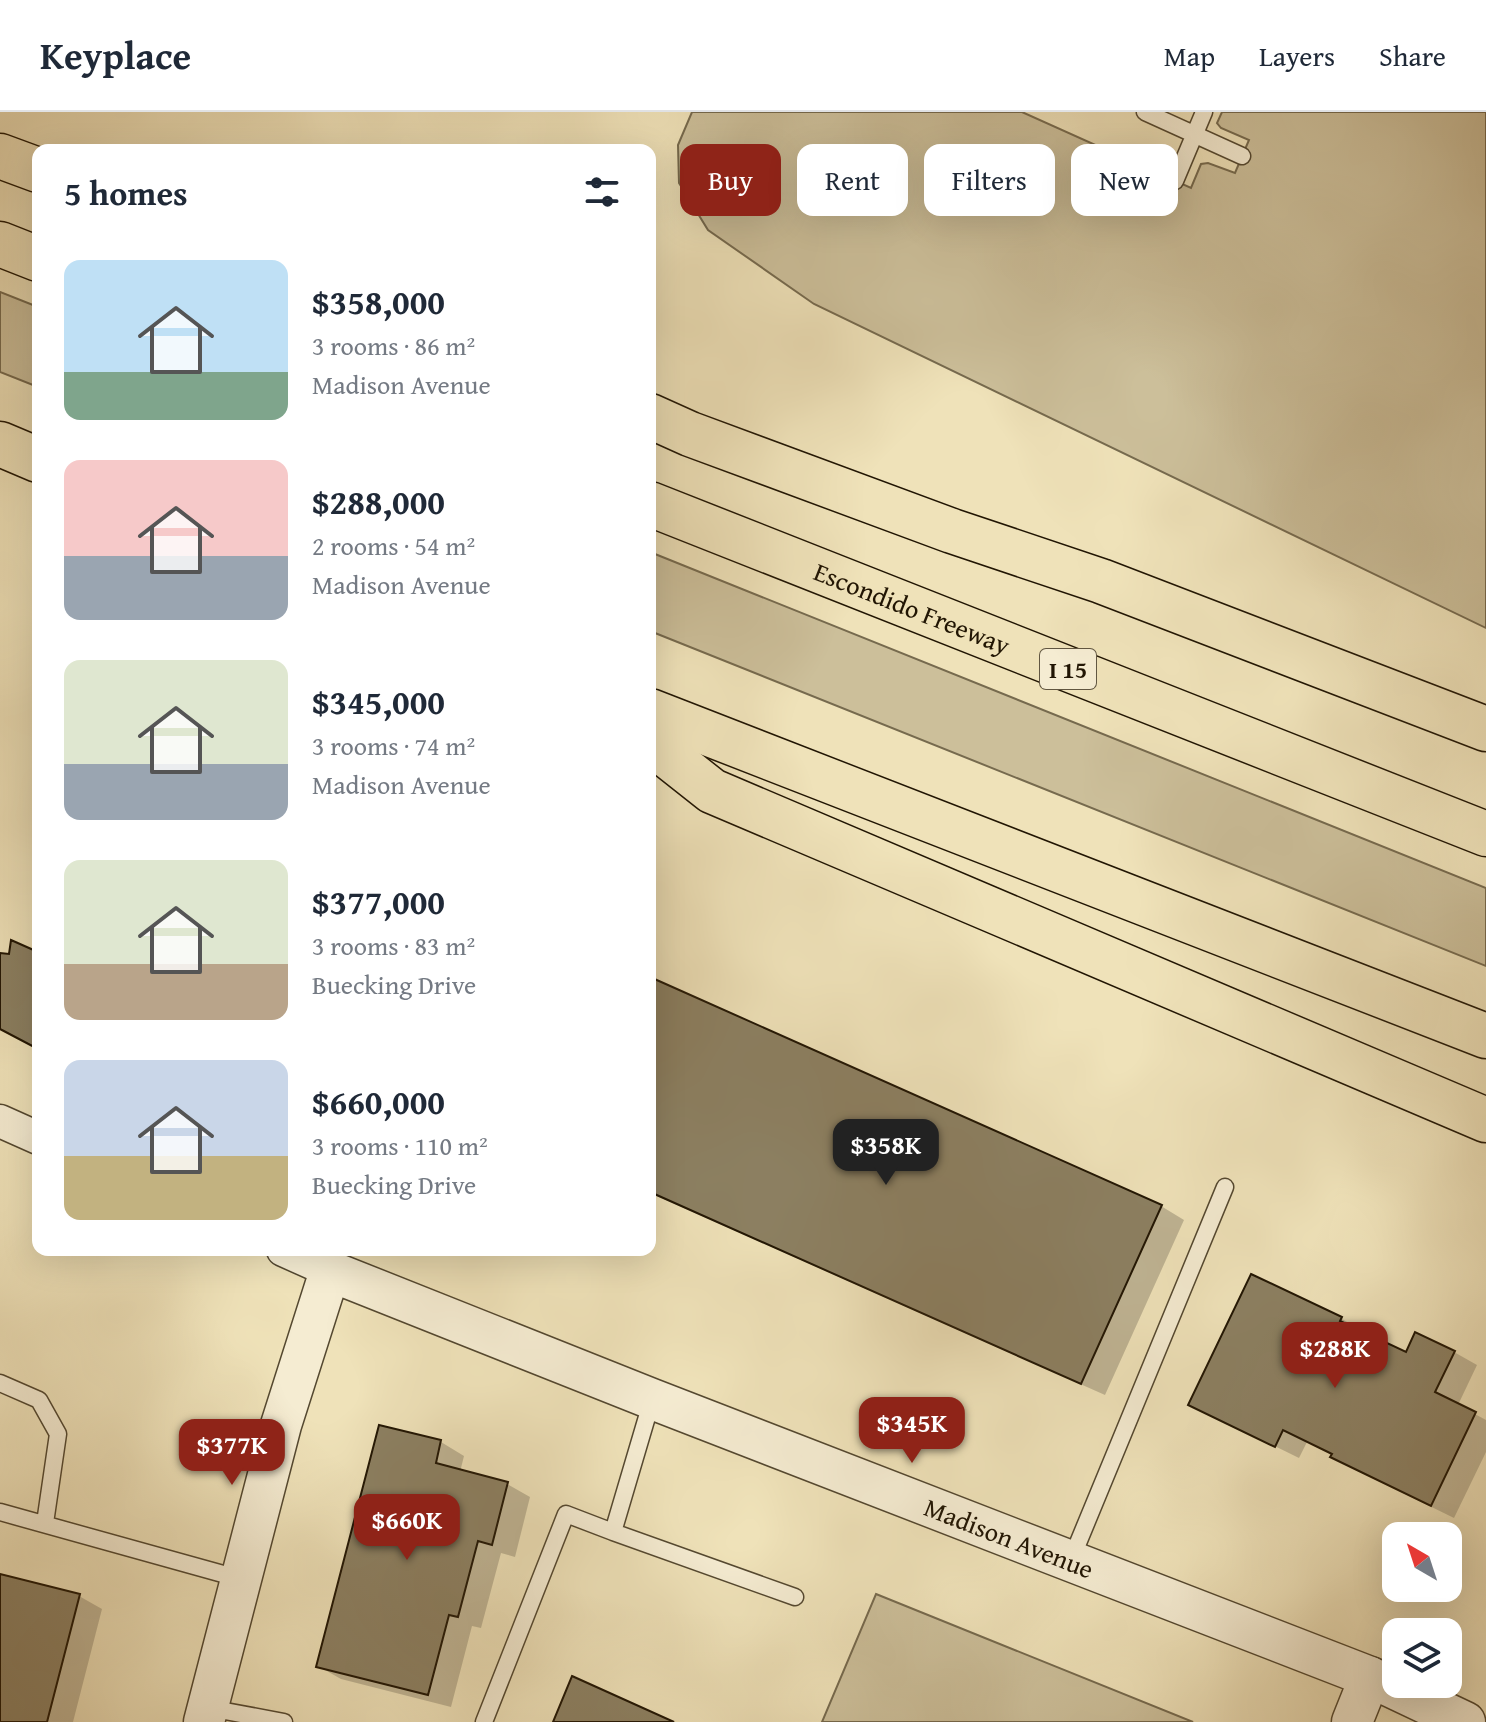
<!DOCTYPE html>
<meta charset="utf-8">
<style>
:root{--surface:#fff;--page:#f2f2f3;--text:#1f2937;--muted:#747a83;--line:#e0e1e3;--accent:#8f2418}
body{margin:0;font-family:"Gentium Book Plus",serif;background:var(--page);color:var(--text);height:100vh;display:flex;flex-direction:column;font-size:30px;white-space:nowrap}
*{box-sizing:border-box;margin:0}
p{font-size:26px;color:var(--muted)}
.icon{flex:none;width:44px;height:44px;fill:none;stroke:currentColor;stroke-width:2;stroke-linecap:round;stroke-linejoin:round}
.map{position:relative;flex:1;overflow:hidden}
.details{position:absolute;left:32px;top:32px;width:624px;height:1112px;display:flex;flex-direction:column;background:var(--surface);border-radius:16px;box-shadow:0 8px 32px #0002}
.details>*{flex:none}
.top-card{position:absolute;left:680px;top:32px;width:686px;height:72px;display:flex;gap:16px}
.needle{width:52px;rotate:321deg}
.buttons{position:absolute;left:1382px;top:1410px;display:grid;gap:16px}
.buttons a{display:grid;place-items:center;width:80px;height:80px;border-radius:16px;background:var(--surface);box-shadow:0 8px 32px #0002;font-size:40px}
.price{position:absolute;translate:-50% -68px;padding:0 18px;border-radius:16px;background:var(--accent);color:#fff;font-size:26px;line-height:52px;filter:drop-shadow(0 2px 4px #0008)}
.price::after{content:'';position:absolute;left:50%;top:48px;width:24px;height:18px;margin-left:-12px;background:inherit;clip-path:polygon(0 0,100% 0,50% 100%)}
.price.active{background:#222;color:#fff}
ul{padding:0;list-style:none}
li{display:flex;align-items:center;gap:24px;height:200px;padding:0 32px}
li span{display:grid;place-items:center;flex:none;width:224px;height:160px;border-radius:16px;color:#555}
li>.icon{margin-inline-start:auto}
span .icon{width:96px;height:96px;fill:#fffc;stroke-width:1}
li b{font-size:34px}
h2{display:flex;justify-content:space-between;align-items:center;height:96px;padding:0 32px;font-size:34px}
.chip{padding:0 28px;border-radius:16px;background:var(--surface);box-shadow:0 8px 32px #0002;font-size:28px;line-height:72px}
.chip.active{background:var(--accent);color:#fff}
header{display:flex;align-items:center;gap:48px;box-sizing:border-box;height:112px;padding:0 40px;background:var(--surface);border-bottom:2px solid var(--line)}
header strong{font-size:38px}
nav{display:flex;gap:44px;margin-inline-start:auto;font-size:28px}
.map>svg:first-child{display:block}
</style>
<header>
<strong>Keyplace</strong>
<nav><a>Map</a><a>Layers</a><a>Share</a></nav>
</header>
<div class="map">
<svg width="1486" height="1610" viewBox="0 0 1486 1610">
<rect width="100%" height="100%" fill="#efe2b9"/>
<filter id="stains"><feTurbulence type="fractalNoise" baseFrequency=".0025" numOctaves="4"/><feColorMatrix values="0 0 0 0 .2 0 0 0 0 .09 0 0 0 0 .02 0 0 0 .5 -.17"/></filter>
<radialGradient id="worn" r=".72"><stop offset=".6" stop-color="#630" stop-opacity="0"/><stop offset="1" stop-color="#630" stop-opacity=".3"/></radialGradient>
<!-- green -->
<path fill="#ccbf9a" stroke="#766a4e" stroke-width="2" d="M692,0H1022L1191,76L1201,52L1208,51L1235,61L1249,28L1221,16L1217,11L1222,0H1486V516L814,192L708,118L679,71L678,33Z
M0,180L38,195V275L0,260Z
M650,440L1486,776V854L650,519Z
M876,1482L1193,1610H822Z"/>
<!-- shadow -->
<path fill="#0003" d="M650,867L1161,1094L1184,1108L1105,1283L650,1081Z
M1252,1165L1342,1207L1364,1220L1363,1222L1407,1242L1454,1240L1477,1253L1458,1293L1486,1308V1340L1454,1406L1356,1358L1334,1343L1307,1330L1299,1346L1191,1293Z
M380,1315L441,1330L464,1344L460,1360L507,1372L530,1385L515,1445L501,1441L481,1516L472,1514L451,1595L341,1567L318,1554Z
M0,1465L79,1484L102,1497L73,1610H0Z"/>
<!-- building -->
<path fill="#8c8062" stroke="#211503" stroke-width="2" d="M11,828L38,840V937L0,917V841L9,842Z
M650,865L1162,1093L1081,1272L650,1080Z
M1251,1162L1342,1205L1340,1209L1406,1240L1415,1220L1455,1239L1435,1280L1476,1300L1431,1394L1330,1345L1332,1342L1283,1318L1275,1335L1188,1293Z
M379,1313L441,1328L436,1351L508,1370L492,1433L478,1429L458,1505L449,1503L428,1583L316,1555Z
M0,1462L80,1482L47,1610H0Z
M572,1564L674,1610H553Z"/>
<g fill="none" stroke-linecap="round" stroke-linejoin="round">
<!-- service casing -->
<g stroke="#544830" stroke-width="19">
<path id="service" d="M1145,0L1242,44
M1175,69L1204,0
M0,1271L39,1288L58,1322L45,1411
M0,1400L241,1467
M613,1420L795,1485
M1071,1448L1225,1075
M209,1596L284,1610
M484,1610L566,1402L613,1420L652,1288"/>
</g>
<!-- minor casing -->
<g stroke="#544830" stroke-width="35">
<path id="minor" d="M0,1009L38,1026
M283,1138L330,1159"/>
</g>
<!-- tertiary casing -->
<g stroke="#544830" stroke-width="43">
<g id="tertiary">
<path id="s1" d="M204,1610L281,1313L330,1159L652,1287L1370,1565L1465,1610"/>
<path d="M1352,1610L1370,1565"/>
</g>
</g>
<!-- motorway casing -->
<g stroke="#211503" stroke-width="47">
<g id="motorway">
<path d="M0,44L38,58"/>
<path d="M0,132L38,147"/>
<path d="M650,304L690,322L952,419L1101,469L1486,617"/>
<path d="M0,332L38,348"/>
<path id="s2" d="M650,392L1486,722"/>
<path d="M650,599L1486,924"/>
<path d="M650,630L712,679L1486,1008"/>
</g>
</g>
<!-- service -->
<use href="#service" stroke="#f5ecd2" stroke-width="16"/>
<!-- minor -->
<use href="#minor" stroke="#f5ecd2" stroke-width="32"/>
<!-- tertiary -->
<use href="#tertiary" stroke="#f5ecd2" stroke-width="40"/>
<!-- motorway -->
<use href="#motorway" stroke="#efe2b9" stroke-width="44"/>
</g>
<g text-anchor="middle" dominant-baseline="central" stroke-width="6" stroke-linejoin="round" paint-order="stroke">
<!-- shield labels -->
<rect fill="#f5ecd2" stroke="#615641" stroke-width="2" x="1040" y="537" width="56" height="40" rx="6"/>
<g font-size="24" font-weight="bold" fill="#211503">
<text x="1068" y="557">I 15</text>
</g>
<!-- street labels -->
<g font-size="26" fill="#211503" stroke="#f5ecd2">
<text stroke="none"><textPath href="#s2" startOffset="282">Escondido Freeway</textPath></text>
<text stroke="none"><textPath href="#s1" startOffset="1198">Madison Avenue</textPath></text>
</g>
</g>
<rect width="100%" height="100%" filter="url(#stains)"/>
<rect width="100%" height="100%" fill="url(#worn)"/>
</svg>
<div class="buttons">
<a><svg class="needle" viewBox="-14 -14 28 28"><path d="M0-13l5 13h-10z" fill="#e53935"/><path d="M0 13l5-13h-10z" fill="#747a83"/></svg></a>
<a><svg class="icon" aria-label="layers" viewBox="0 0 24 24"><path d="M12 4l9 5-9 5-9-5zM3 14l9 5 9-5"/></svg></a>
</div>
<b class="price active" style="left:886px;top:1075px">$358K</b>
<b class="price" style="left:1335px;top:1278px">$288K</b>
<b class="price" style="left:912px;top:1353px">$345K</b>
<b class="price" style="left:232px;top:1375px">$377K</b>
<b class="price" style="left:407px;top:1450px">$660K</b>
<div class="top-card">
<a class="chip active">Buy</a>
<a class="chip">Rent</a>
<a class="chip">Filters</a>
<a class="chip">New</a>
</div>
<section class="details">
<h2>5 homes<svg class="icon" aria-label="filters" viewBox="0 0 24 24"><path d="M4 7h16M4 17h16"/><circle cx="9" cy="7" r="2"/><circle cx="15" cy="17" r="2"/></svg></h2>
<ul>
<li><span style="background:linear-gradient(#bfe0f5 70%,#7fa58c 0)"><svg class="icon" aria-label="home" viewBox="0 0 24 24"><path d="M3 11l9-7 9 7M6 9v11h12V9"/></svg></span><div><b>$358,000</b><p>3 rooms · 86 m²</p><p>Madison Avenue</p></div></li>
<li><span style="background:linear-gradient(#f6c9c9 60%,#9aa5b1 0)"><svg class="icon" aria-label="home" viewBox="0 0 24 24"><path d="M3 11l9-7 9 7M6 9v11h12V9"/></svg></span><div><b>$288,000</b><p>2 rooms · 54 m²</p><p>Madison Avenue</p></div></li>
<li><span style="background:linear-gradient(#dfe7d0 65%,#9aa5b1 0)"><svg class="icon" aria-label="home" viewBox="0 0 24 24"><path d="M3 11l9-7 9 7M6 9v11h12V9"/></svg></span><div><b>$345,000</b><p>3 rooms · 74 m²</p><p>Madison Avenue</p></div></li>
<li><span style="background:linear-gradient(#dfe7d0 65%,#b9a48a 0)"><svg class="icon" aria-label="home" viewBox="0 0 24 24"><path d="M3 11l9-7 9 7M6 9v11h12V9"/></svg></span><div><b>$377,000</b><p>3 rooms · 83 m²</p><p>Buecking Drive</p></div></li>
<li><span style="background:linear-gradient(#c9d6e8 60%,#c2b280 0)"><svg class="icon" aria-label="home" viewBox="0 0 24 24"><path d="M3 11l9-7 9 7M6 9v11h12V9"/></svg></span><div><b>$660,000</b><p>3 rooms · 110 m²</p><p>Buecking Drive</p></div></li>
</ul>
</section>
</div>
